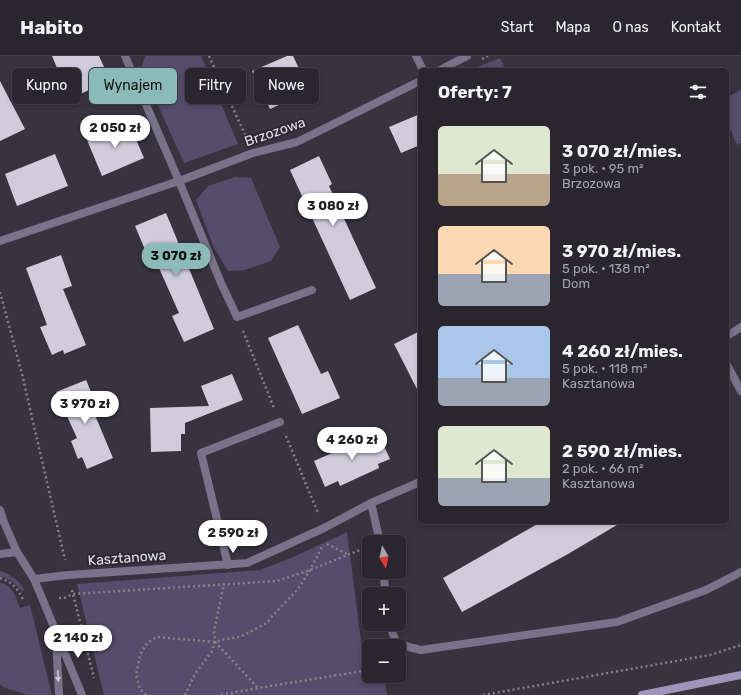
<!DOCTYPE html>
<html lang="pl">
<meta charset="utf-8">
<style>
:root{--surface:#29262f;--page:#312e37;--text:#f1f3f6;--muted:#a5a5aa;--line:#45434b;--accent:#8bbbb9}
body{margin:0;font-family:Rubik,sans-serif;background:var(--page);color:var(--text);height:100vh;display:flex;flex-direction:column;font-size:15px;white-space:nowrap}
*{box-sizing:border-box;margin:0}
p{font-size:13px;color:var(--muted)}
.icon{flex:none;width:22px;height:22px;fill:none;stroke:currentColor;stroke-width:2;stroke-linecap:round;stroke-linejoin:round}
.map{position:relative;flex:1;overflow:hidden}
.side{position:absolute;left:418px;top:12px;width:311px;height:456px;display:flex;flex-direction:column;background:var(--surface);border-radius:6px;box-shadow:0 2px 6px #0003,0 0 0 1px var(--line)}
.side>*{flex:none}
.banner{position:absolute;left:12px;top:12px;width:346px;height:36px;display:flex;gap:8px}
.needle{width:26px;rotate:171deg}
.buttons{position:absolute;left:362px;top:479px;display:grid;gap:8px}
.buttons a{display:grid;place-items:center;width:44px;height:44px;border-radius:6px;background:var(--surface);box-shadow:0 2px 6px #0003,0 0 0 1px var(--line);font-size:20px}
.price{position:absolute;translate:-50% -34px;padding:0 9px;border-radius:14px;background:#fff;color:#222;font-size:13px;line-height:26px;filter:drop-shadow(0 1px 2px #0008)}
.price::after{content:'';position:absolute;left:50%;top:24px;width:12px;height:9px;margin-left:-6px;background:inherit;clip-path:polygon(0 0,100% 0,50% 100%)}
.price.on{background:var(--accent);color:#111}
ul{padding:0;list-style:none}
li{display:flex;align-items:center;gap:12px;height:100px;padding:0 20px}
li span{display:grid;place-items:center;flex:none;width:112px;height:80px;border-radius:6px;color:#555}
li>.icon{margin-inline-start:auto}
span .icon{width:48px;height:48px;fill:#fffc;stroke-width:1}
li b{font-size:17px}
h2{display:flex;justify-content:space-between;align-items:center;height:48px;padding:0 20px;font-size:17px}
.chip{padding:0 14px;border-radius:6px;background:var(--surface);box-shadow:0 2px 6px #0003,0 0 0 1px var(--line);font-size:14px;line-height:36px}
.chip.on{background:var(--accent);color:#111}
header{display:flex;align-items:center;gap:24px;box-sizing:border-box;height:56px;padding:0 20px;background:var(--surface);border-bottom:1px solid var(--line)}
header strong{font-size:19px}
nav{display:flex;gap:22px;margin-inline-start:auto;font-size:14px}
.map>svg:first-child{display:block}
</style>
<header>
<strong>Habito</strong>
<nav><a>Start</a><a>Mapa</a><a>O nas</a><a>Kontakt</a></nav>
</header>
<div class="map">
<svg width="741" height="639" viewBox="0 0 741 639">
<rect width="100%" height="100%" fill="#37333f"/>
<!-- green -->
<path fill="#564c6b" d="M145,0H201L238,88L184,107L141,12Z
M500,2L506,14H470Z
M741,34V87L737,89L727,66V41Z
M235,121L251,122L280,191L271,205L245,214L228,215L214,192L196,144L208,130Z
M347,476L362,592H369V620H384L387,639H104L77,528L260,514L291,502Z
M0,515C10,517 19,525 25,534L21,535C16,528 9,522 0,520Z
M0,526C14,532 15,538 20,552L30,549L52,639H28L3,631L0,629Z"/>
<!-- building -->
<path fill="#d0ccdb" d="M52,0H99L110,24L70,43Z
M287,0H293L310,35L270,53L252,15Z
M0,25L25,73L0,85Z
M420,58V89L401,97L389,71Z
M129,67L144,102L102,120L87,84Z
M55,98L68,130L17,150L5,118Z
M319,100L332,128L329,130L376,232L350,244L290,114Z
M166,157L214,273L184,286L172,260L179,257L151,194L146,196L135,170Z
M61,199L72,230L63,233L86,289L64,298L63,294L52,299L40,271L47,269L26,212Z
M298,269L321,318L328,315L340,342L302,358L268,282Z
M420,275V339L394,288Z
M232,318L243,344L185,367V378H181V395L151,396L150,352L209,350L201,330Z
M86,324L97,350L92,352L113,402L87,413L82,401L78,403L71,385L77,382L56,336Z
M378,377L390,403L378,408L379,412L340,430L338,425L325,431L314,405Z
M541,466H622L568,498L462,556L443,522Z"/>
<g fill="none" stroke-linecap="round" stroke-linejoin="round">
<!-- path -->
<path stroke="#86838d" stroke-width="2.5" stroke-dasharray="2 3" stroke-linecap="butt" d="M209,0L247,83
M482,3L488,0
M0,236L22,318L65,504
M243,275L274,352
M286,380L318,457
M327,488L347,498
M0,522C12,526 17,532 23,543H26
M72,534L94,622
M59,542H64L73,538L277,525L310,514L365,492
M215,586L258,632
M399,609L406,608
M146,639L140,633L136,619L140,599L147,587L157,581L215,586L225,583L240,581L265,568L298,533L310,514L322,491
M185,639L195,618L212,595L215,586L214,575L224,528
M221,639L258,632L369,614
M483,639L710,599L741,589"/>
<!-- lane -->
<path stroke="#79728a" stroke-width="8" d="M125,0L179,125L221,227L237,261L312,234
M416,0L423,14
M727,309L741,335
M371,447L380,486
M0,498L17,496
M228,509L201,397L280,366
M383,516L386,538
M389,568L397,588L421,594L617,566L706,534L741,516"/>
<!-- street -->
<path stroke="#79728a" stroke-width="8" d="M440,14L467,0
M0,185L179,125L253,97L297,86L420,25
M727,280L741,271
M0,454L3,464L17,496L34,523L42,542L82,639
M34,523L68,519L247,507L324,472L371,447L420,426
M56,580L59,639"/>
<!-- secondary -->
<path stroke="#9f94ba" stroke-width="8" d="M642,639L741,619"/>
</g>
<!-- one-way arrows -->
<defs><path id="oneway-solid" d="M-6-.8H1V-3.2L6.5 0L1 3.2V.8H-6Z"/></defs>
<use fill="#c8c4d0" href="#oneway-solid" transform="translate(58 620) rotate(87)"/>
<g text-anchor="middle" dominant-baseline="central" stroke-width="4" stroke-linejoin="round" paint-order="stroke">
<!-- street labels -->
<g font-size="14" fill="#e2dfe8" stroke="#2c2935">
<text transform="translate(275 76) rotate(-19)">Brzozowa</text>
<text transform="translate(127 502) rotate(-4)">Kasztanowa</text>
</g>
</g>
</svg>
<div class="buttons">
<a><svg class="needle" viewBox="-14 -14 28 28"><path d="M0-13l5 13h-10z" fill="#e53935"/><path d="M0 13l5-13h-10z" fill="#a5a5aa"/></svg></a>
<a>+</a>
<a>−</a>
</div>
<b class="price" style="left:115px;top:93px">2 050 zł</b>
<b class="price" style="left:333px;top:171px">3 080 zł</b>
<b class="price on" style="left:176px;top:221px">3 070 zł</b>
<b class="price" style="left:85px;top:369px">3 970 zł</b>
<b class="price" style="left:352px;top:405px">4 260 zł</b>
<b class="price" style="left:233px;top:498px">2 590 zł</b>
<b class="price" style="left:78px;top:603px">2 140 zł</b>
<div class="banner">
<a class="chip">Kupno</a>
<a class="chip on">Wynajem</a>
<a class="chip">Filtry</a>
<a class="chip">Nowe</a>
</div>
<section class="side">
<h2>Oferty: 7<svg class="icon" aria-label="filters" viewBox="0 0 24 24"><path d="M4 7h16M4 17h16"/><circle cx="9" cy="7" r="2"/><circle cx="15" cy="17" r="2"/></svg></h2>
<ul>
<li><span style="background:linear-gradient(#dfe7d0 60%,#b9a48a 0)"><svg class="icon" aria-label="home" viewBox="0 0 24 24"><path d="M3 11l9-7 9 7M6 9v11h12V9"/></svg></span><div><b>3 070 zł/mies.</b><p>3 pok. · 95 m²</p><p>Brzozowa</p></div></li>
<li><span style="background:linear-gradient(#ffd9b3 60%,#9aa5b1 0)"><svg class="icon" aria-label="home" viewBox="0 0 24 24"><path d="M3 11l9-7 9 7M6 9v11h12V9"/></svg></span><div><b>3 970 zł/mies.</b><p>5 pok. · 138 m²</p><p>Dom</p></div></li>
<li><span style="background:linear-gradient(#a9c7e8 65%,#9aa5b1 0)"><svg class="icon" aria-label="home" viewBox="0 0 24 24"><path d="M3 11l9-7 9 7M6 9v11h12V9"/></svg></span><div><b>4 260 zł/mies.</b><p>5 pok. · 118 m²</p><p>Kasztanowa</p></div></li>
<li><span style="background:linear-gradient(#dfe7d0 65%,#9aa5b1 0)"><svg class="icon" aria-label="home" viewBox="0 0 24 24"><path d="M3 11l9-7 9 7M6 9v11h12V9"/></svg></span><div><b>2 590 zł/mies.</b><p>2 pok. · 66 m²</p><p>Kasztanowa</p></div></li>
</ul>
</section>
</div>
